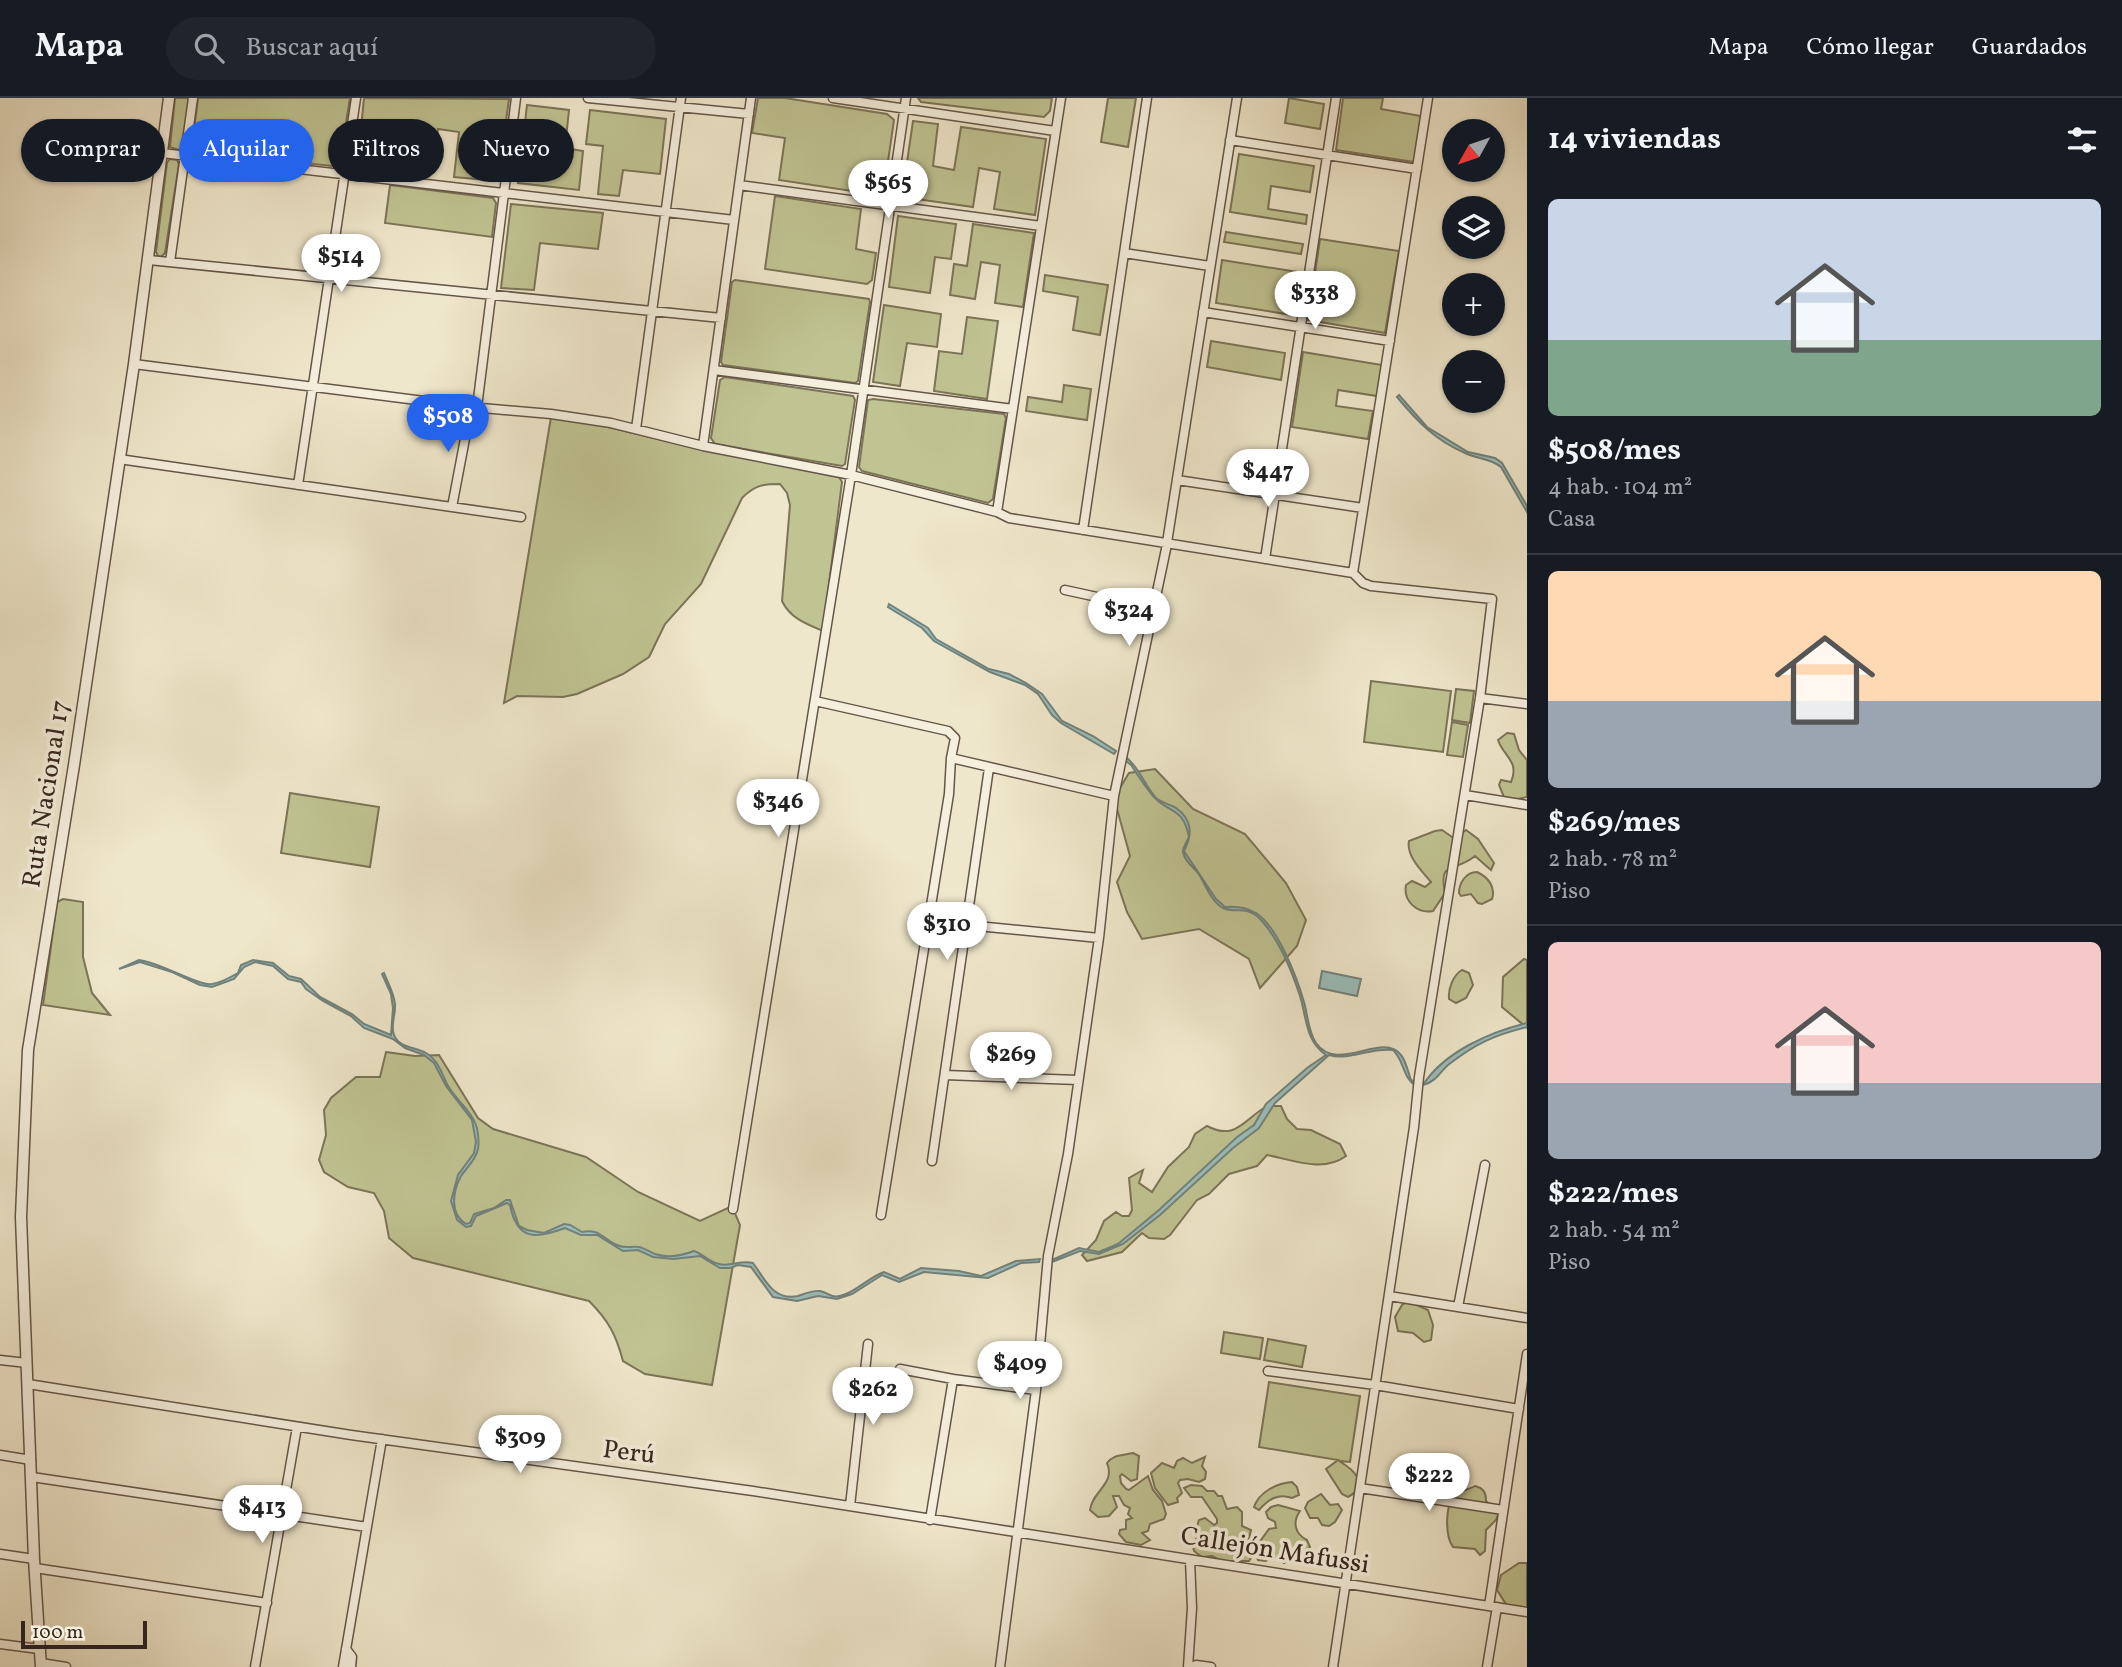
<!DOCTYPE html>
<html lang="es">
<meta charset="utf-8">
<style>
:root{--surface:#171b24;--page:#20242c;--text:#f1f3f6;--muted:#9ea1a6;--line:#363941;--accent:#2563eb}
body{margin:0;font-family:Vollkorn,serif;background:var(--page);color:var(--text);height:100vh;display:flex;flex-direction:column;font-size:26px;white-space:nowrap}
*{box-sizing:border-box;margin:0}
p{font-size:23px;color:var(--muted)}
.icon{flex:none;width:38px;height:38px;fill:none;stroke:currentColor;stroke-width:2;stroke-linecap:round;stroke-linejoin:round}
.map{position:relative;flex:1;overflow:hidden}
.side{display:flex;flex-direction:column;background:var(--surface);width:595px}
.side>*{flex:none}
.top-card{position:absolute;left:21px;top:21px;width:665px;height:63px;display:flex;gap:14px}
.needle{width:46px;rotate:230deg}
.controls{position:absolute;left:1442px;top:21px;display:grid;gap:14px}
.controls a{display:grid;place-items:center;width:63px;height:63px;border-radius:50%;background:var(--surface);box-shadow:0 2px 5px #0004;font-size:35px}
.scale{position:absolute;left:21px;bottom:18px;width:126px;box-sizing:border-box;padding-left:7px;border:4px solid #37261e;border-top:0;font-size:19px;line-height:24px;white-space:nowrap;color:#37261e;-webkit-text-stroke:5px #f5efdd;paint-order:stroke}
.price{position:absolute;translate:-50% -60px;padding:0 16px;border-radius:24px;background:#fff;color:#222;font-size:23px;line-height:46px;filter:drop-shadow(0 2px 4px #0008)}
.price::after{content:'';position:absolute;left:50%;top:42px;width:21px;height:16px;margin-left:-10px;background:inherit;clip-path:polygon(0 0,100% 0,50% 100%)}
.price.selected{background:var(--accent);color:#fff}
ul{padding:0;list-style:none}
li{display:grid;align-content:center;gap:14px;height:371px;padding:0 21px}
li+li{border-top:2px solid var(--line)}
li span{display:grid;place-items:center;height:217px;border-radius:10px;color:#555}
li>.icon{margin-inline-start:auto}
span .icon{width:126px;height:126px;fill:#fffc;stroke-width:1}
li b{font-size:30px}
h2{display:flex;justify-content:space-between;align-items:center;height:84px;padding:0 21px;font-size:30px}
.chip{padding:0 24px;border-radius:32px;background:var(--surface);box-shadow:0 2px 5px #0004;font-size:24px;line-height:63px}
.chip.selected{background:var(--accent);color:#fff}
header{display:flex;align-items:center;gap:42px;box-sizing:border-box;height:98px;padding:0 35px;background:var(--surface);border-bottom:2px solid var(--line)}
header strong{font-size:33px}
nav{display:flex;gap:38px;margin-inline-start:auto;font-size:24px}
.search{width:490px;height:63px;background:var(--page);display:flex;align-items:center;gap:18px;box-sizing:border-box;padding:0 24px;border-radius:38px;color:var(--muted);font-size:26px}
main{display:flex;flex:1;min-height:0}
.map>svg:first-child{display:block}
</style>
<header>
<strong>Mapa</strong>
<div class="search"><svg class="icon" aria-label="search" viewBox="0 0 24 24"><circle cx="10" cy="10" r="6"/><path d="M15 15l6 6"/></svg>Buscar aquí</div>
<nav><a>Mapa</a><a>Cómo llegar</a><a>Guardados</a></nav>
</header>
<main>
<div class="map">
<svg width="1527" height="1569" viewBox="0 0 1527 1569">
<rect width="100%" height="100%" fill="#efe7cb"/>
<filter id="stains"><feTurbulence type="fractalNoise" baseFrequency=".00286" numOctaves="4"/><feColorMatrix values="0 0 0 0 .2 0 0 0 0 .09 0 0 0 0 .02 0 0 0 .5 -.17"/></filter>
<radialGradient id="worn" r=".72"><stop offset=".6" stop-color="#630" stop-opacity="0"/><stop offset="1" stop-color="#630" stop-opacity=".3"/></radialGradient>
<!-- green -->
<path fill="#c0c392" stroke="#7c7458" stroke-width="2" d="M175,0H189L182,49L179,52L170,49Z
M198,0H350L340,62L332,68L196,53L192,49Z
M364,0L509,1L498,83L454,79L459,34L438,31L431,76L392,73L396,44L360,40Z
M758,0H785L887,16L894,22L884,91L878,97L779,82L785,40L752,35Z
M918,0H1052L1050,13L1044,19L921,4Z
M1108,0H1136L1128,49L1101,44Z
M1289,0L1324,6L1320,31L1285,25Z
M1343,0H1383L1381,11L1421,18L1414,64L1336,52Z
M527,7L569,12L565,50L583,53L579,92L518,85Z
M590,12L666,21L660,76L623,72L619,98L598,96L603,48L586,46Z
M913,23L938,26L933,68L954,72L961,29L1046,41L1035,117L994,111L1000,74L979,70L973,109L902,99Z
M1239,56L1314,68L1310,94L1271,88L1268,111L1307,117L1306,126L1230,114Z
M170,61L177,62L179,66L165,155L161,159L158,158L156,154L167,65Z
M390,87L493,100L496,105L492,139L385,125Z
M775,98L861,111L856,151L876,155L872,182L867,186L765,171Z
M511,106L603,115L598,151L540,145L534,192L501,190Z
M898,118L956,126L951,161L935,159L930,195L889,189Z
M973,126L1034,135L1023,209L995,205L1000,167L981,164L975,201L950,197L954,166L967,168Z
M1226,134L1303,146L1301,156L1224,144Z
M1320,141L1399,153L1385,235L1308,222Z
M1222,162L1298,174L1292,217L1216,205Z
M1045,177L1108,187L1100,237L1073,232L1078,199L1043,193Z
M735,182L869,201L870,204L858,283L855,285L723,267L721,264L732,184Z
M884,207L941,216L937,249L907,245L900,288L873,284Z
M967,219L998,223L987,301L934,293L939,253L962,256Z
M1211,243L1285,255L1281,282L1207,269Z
M1303,254L1382,267L1377,298L1338,292L1336,308L1373,313L1368,341L1292,329Z
M725,279L853,298L855,302L845,366L842,368L715,346L711,340L720,282Z
M1064,287L1091,291L1087,322L1026,313L1028,299L1062,304Z
M873,301L1004,316L1006,320L993,401L988,405L862,373L859,369L868,302Z
M551,319L599,327L701,351L839,379L842,384L823,533C806,526 790,520 782,503L790,407L787,395L780,386C763,386 755,387 742,400L701,486L665,526L649,559L623,576L577,596L563,599L517,598L504,605Z
M1371,583L1451,593L1443,654L1364,644Z
M1456,591L1474,593L1470,625L1452,622Z
M1452,624L1468,627L1463,659L1447,657Z
M1507,635L1514,636L1519,652L1527,662V699L1517,701L1504,699L1499,687L1501,682L1511,684C1520,663 1503,658 1498,642Z
M1155,671L1193,711L1245,736L1286,785L1306,822L1297,848L1260,890L1249,861L1199,831L1142,841L1127,814L1117,784L1130,758L1114,700L1129,675Z
M290,695L379,709L370,769L281,755Z
M1442,732L1455,741L1466,732L1478,741L1494,765L1491,772L1475,758C1455,775 1438,761 1445,795L1433,813C1417,816 1403,803 1406,787L1412,783L1425,789L1431,784C1422,773 1406,758 1409,743L1435,733Z
M1477,774C1488,779 1496,789 1492,801L1482,806L1478,805L1471,796L1461,798L1459,795C1459,785 1466,774 1477,774Z
M63,801L83,804V859L92,895L110,917L43,907L57,804Z
M1524,861L1527,862V930L1502,909L1503,879Z
M1462,872L1469,875L1473,887L1466,900L1456,905L1449,901C1448,891 1453,877 1462,872Z
M386,954L415,958L439,957L478,1020L493,1031L586,1059L638,1094L700,1123L732,1108L740,1127L712,1287L645,1276L623,1263C616,1237 609,1223 589,1203L413,1160L389,1140L384,1113L374,1095L348,1089L324,1074L319,1062L326,1037L324,1012L331,1000L356,979H380Z
M1267,1008H1281L1287,1021L1297,1031L1311,1032L1340,1046L1346,1058C1323,1075 1293,1062 1267,1057L1257,1068L1229,1076L1209,1096L1197,1102L1170,1137L1164,1141L1149,1140L1142,1135L1122,1154L1087,1163L1082,1157L1096,1142L1104,1123L1116,1114L1122,1118H1129L1132,1112L1129,1080L1143,1072L1139,1085L1152,1094L1168,1069L1189,1049L1195,1036L1207,1028C1236,1043 1243,1022 1267,1008Z
M1408,1203L1428,1212L1433,1227L1431,1242L1424,1244L1413,1235L1398,1233L1395,1219L1402,1207Z
M1224,1234L1263,1240L1260,1261L1221,1255Z
M1268,1241L1306,1248L1302,1269L1264,1262Z
M1269,1284L1360,1298L1350,1364L1339,1363C1353,1371 1371,1387 1348,1399L1342,1396L1326,1371L1338,1362L1259,1349Z
M1133,1355L1139,1358L1137,1381L1131,1383L1122,1376L1120,1378L1121,1385L1126,1391L1129,1392L1148,1378L1153,1392L1162,1403L1166,1416L1164,1421L1150,1426L1148,1433L1142,1435L1150,1442L1141,1447L1126,1444L1119,1436L1120,1432L1126,1431V1422L1132,1420L1128,1416L1130,1410L1124,1407L1119,1398H1113L1117,1409L1109,1418L1098,1419L1090,1412C1092,1393 1116,1386 1107,1365C1114,1356 1121,1358 1133,1355Z
M1205,1359L1202,1368L1206,1374L1205,1381L1199,1384L1188,1381L1180,1382L1178,1385L1182,1395L1177,1400L1178,1404L1168,1407L1155,1390L1151,1375L1162,1365L1174,1370L1177,1363L1183,1360L1192,1365Z
M1292,1384L1297,1389L1299,1397L1292,1400C1278,1395 1269,1401 1259,1412L1254,1409C1259,1394 1277,1385 1292,1384Z
M1191,1387L1202,1388L1207,1393H1214L1218,1398H1222L1227,1411L1237,1409L1242,1414V1428L1251,1432L1248,1445L1253,1457L1249,1463H1222L1212,1458L1202,1459L1194,1453L1192,1445L1199,1438L1218,1440L1220,1446L1224,1441L1218,1436L1204,1438C1198,1434 1196,1428 1199,1422L1205,1420L1214,1427L1217,1425V1421L1202,1399H1191L1184,1390Z
M1475,1388C1483,1390 1486,1394 1486,1403L1499,1415L1496,1422L1486,1432L1485,1453L1480,1457L1475,1451L1453,1449C1445,1438 1445,1408 1454,1398C1459,1393 1468,1392 1475,1388Z
M1321,1396L1330,1407L1338,1406L1342,1412L1335,1424L1329,1428L1322,1427L1318,1420H1310L1305,1410L1308,1404Z
M1278,1407L1300,1413C1292,1424 1295,1436 1307,1442L1310,1449L1305,1454L1299,1451L1293,1454L1290,1462L1284,1465L1279,1460L1272,1458L1266,1463L1258,1462L1255,1455L1261,1442L1269,1431L1276,1430L1275,1424L1268,1420L1266,1414L1271,1409Z
M1519,1465H1527V1510C1507,1515 1507,1507 1497,1492L1501,1477Z"/>
<!-- water -->
<path fill="#9abfbb" stroke="#72827c" stroke-width="2" d="M1399,297L1427,329L1468,354L1495,360L1502,365L1527,408V414L1501,369C1490,360 1477,361 1465,355C1435,342 1418,324 1397,299Z
M889,506L928,530L936,541L989,571L1009,576L1026,585L1042,596L1062,623L1093,638L1116,653L1114,656L1061,625L1052,617L1038,596L1025,587L990,574L934,543L922,530L888,509Z
M1127,660C1140,671 1145,688 1156,700C1162,705 1170,706 1176,710C1192,721 1193,737 1184,753L1216,801L1225,809C1236,808 1246,809 1256,815C1278,829 1297,880 1304,904C1308,918 1308,933 1316,945C1338,976 1382,933 1401,957C1406,963 1408,974 1411,982L1416,984L1415,987C1403,980 1404,962 1393,952C1370,949 1351,963 1329,957L1275,1005L1259,1030L1233,1050L1160,1117L1123,1146L1099,1156L1080,1153L1052,1164V1162L1079,1150L1099,1154L1118,1146L1159,1112L1237,1039L1254,1027L1266,1006L1307,970L1326,957C1304,942 1307,917 1299,895C1291,871 1279,842 1262,823C1247,806 1235,816 1223,810C1211,804 1205,785 1198,775C1193,769 1183,761 1183,753C1183,749 1187,743 1189,739C1183,709 1170,716 1154,699C1145,689 1138,677 1131,667L1126,663Z
M139,862C159,864 201,889 212,886C220,885 231,879 238,875L241,867L253,862L273,865L289,878L301,881L320,899L352,916L364,926L391,937L393,910L391,896L382,876L384,875C388,885 394,895 395,906C396,916 390,928 394,937C399,950 416,949 426,955C438,962 441,974 447,986C455,1002 472,1012 477,1030C478,1035 479,1045 478,1051C476,1062 467,1069 461,1078C453,1093 449,1116 466,1126L470,1125L474,1116L494,1110L506,1102H510L519,1128L527,1132L544,1135L564,1126L570,1127L582,1134C599,1130 603,1141 617,1147C625,1151 631,1148 639,1149C644,1150 650,1154 655,1156C667,1160 681,1158 694,1153C703,1156 709,1164 719,1166C730,1169 740,1162 753,1165C765,1181 773,1203 798,1198C804,1196 814,1192 820,1193C832,1196 832,1202 846,1196C860,1190 870,1179 884,1174L900,1181L921,1170L959,1173L981,1178L1016,1163L1040,1161L1039,1164L1021,1165L988,1180L924,1174L899,1184L882,1177L852,1196L837,1201L818,1198L797,1203L773,1199L751,1169L738,1167L730,1170H720L700,1158L673,1161L653,1159L638,1152L623,1153L597,1137H581L565,1130C536,1141 517,1143 510,1107L507,1105L476,1118L471,1128L466,1129L457,1122L451,1103L458,1077L474,1055L476,1044L472,1022L446,988L434,965L424,957L405,950L393,941L364,930L351,918L323,903L306,891L301,884L288,881L273,868L255,864L244,869L234,881L212,889L200,887L172,874L140,864L119,871Z
M1322,873L1361,881L1357,898L1319,890Z
M1527,925V929C1494,937 1475,946 1448,967C1439,975 1437,983 1423,987C1444,954 1490,934 1527,925Z"/>
<g fill="none" stroke-linecap="round" stroke-linejoin="round">
<!-- minor casing -->
<g stroke="#655649" stroke-width="11">
<path id="minor" d="M588,0L749,16
M833,0L1055,33
M1230,42L1417,71
M162,55L734,122
M739,87L1041,128
M1124,155L1210,168
M149,162L721,220
M170,164L193,0
M1203,214L1390,243
M134,266L471,309L551,316L611,325L703,348L851,377L997,414L1009,420L1353,475L1363,485L1371,488L1492,501L1480,600L1419,979L1414,1029L1333,1569
M714,272L1013,311
M477,309L516,0
M636,331L681,0
M703,348L751,0
M119,361L521,419
M1177,382L1363,410
M298,387L356,0
M452,409L471,309
M997,414L1061,0
M1083,432L1147,0
M1265,461L1336,0
M1353,475L1428,0
M1065,492L1152,511
M1480,600L1527,606
M815,603L948,633L955,640L951,660L949,696L881,1117
M951,660L1114,698
M1465,697L1527,707
M967,827L1099,840
M945,977L1078,982
M932,1063L989,670
M733,1111L851,377L906,0
M1389,1198L1527,1220
M1458,1209L1485,1067
M0,1262L27,1265
M900,1271L953,1281
M1268,1273L1375,1287L1519,1311
M28,1286L351,1337L753,1393L1527,1514
M0,1357L31,1362
M32,1379L367,1429
M1360,1390L1503,1412
M850,1408L868,1246
M930,1422L953,1281L1036,1292
M0,1456L34,1461
M35,1470L267,1505
M1489,1508L1527,1256
M0,1546L39,1551
M346,1551L352,1559L351,1569
M41,1565L66,1569
M255,1569L297,1329
M343,1569L382,1341
M1000,1569L1036,1292L1048,1158L1068,1056L1099,840L1114,698L1166,451L1237,0
M1188,1569L1192,1510L1190,1462
M1192,1569L1196,1567L1211,1569
M1487,1569L1497,1509"/>
</g>
<!-- tertiary casing -->
<g stroke="#655649" stroke-width="13">
<path id="tertiary" d="M41,1569L34,1461L21,1119L28,952L74,667L134,266L169,0"/>
</g>
<!-- minor -->
<use href="#minor" stroke="#f5efdd" stroke-width="8"/>
<!-- tertiary -->
<use href="#tertiary" stroke="#f5efdd" stroke-width="10"/>
</g>
<g text-anchor="middle" dominant-baseline="central" stroke-width="7" stroke-linejoin="round" paint-order="stroke">
<!-- street labels -->
<g font-size="26" fill="#37261e" stroke="#f5efdd">
<text transform="translate(47 696) rotate(-81)">Ruta Nacional 17</text>
<text transform="translate(629 1355) rotate(7)">Perú</text>
<text transform="translate(1275 1453) rotate(9)">Callejón Mafussi</text>
</g>
</g>
<rect width="100%" height="100%" filter="url(#stains)"/>
<rect width="100%" height="100%" fill="url(#worn)"/>
</svg>
<div class="controls">
<a><svg class="needle" viewBox="-14 -14 28 28"><path d="M0-13l5 13h-10z" fill="#e53935"/><path d="M0 13l5-13h-10z" fill="#9ea1a6"/></svg></a>
<a><svg class="icon" aria-label="layers" viewBox="0 0 24 24"><path d="M12 4l9 5-9 5-9-5zM3 14l9 5 9-5"/></svg></a>
<a>+</a>
<a>−</a>
</div>
<div class="scale">100 m</div>
<b class="price" style="left:888px;top:122px">$565</b>
<b class="price" style="left:341px;top:196px">$514</b>
<b class="price" style="left:1315px;top:233px">$338</b>
<b class="price selected" style="left:448px;top:356px">$508</b>
<b class="price" style="left:1268px;top:411px">$447</b>
<b class="price" style="left:1129px;top:550px">$324</b>
<b class="price" style="left:778px;top:741px">$346</b>
<b class="price" style="left:947px;top:864px">$310</b>
<b class="price" style="left:1011px;top:994px">$269</b>
<b class="price" style="left:1020px;top:1303px">$409</b>
<b class="price" style="left:873px;top:1329px">$262</b>
<b class="price" style="left:520px;top:1377px">$309</b>
<b class="price" style="left:1429px;top:1415px">$222</b>
<b class="price" style="left:262px;top:1447px">$413</b>
<div class="top-card">
<a class="chip">Comprar</a>
<a class="chip selected">Alquilar</a>
<a class="chip">Filtros</a>
<a class="chip">Nuevo</a>
</div>
</div>
<section class="side">
<h2>14 viviendas<svg class="icon" aria-label="filters" viewBox="0 0 24 24"><path d="M4 7h16M4 17h16"/><circle cx="9" cy="7" r="2"/><circle cx="15" cy="17" r="2"/></svg></h2>
<ul>
<li><span style="background:linear-gradient(#c9d6e8 65%,#7fa58c 0)"><svg class="icon" aria-label="home" viewBox="0 0 24 24"><path d="M3 11l9-7 9 7M6 9v11h12V9"/></svg></span><div><b>$508/mes</b><p>4 hab. · 104 m²</p><p>Casa</p></div></li>
<li><span style="background:linear-gradient(#ffd9b3 60%,#9aa5b1 0)"><svg class="icon" aria-label="home" viewBox="0 0 24 24"><path d="M3 11l9-7 9 7M6 9v11h12V9"/></svg></span><div><b>$269/mes</b><p>2 hab. · 78 m²</p><p>Piso</p></div></li>
<li><span style="background:linear-gradient(#f6c9c9 65%,#9aa5b1 0)"><svg class="icon" aria-label="home" viewBox="0 0 24 24"><path d="M3 11l9-7 9 7M6 9v11h12V9"/></svg></span><div><b>$222/mes</b><p>2 hab. · 54 m²</p><p>Piso</p></div></li>
</ul>
</section>
</main>
